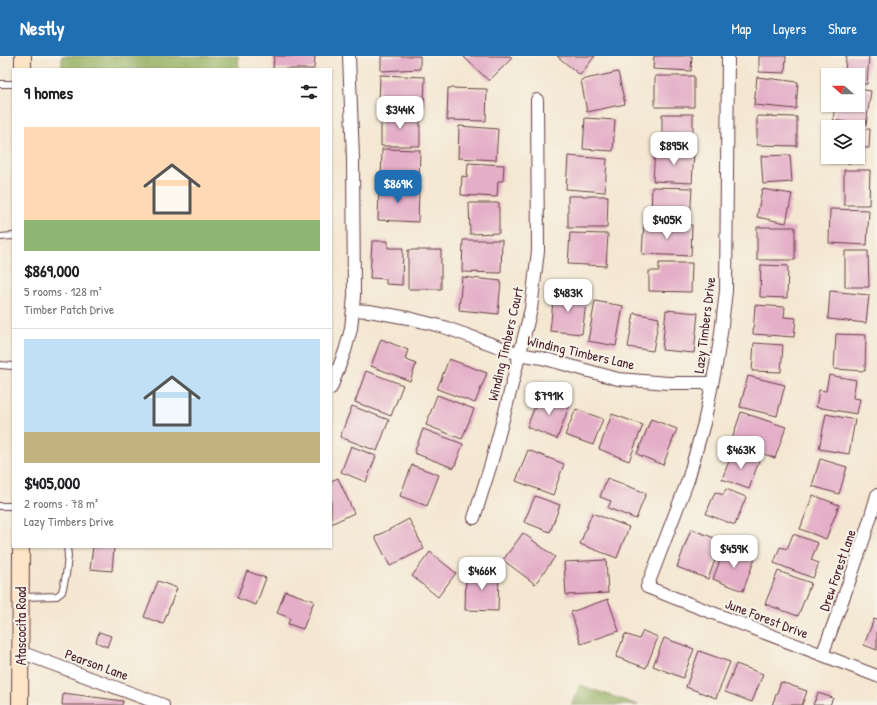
<!DOCTYPE html>
<meta charset="utf-8">
<style>
:root{--surface:#fff;--page:#f2f2f2;--text:#202124;--muted:#757577;--line:#e0e0e0;--accent:#1f6fb2}
body{margin:0;font-family:"Patrick Hand",sans-serif;background:var(--page);color:var(--text);height:100vh;display:flex;flex-direction:column;font-size:15px;white-space:nowrap}
*{box-sizing:border-box;margin:0}
p{font-size:13px;color:var(--muted)}
.icon{flex:none;width:22px;height:22px;fill:none;stroke:currentColor;stroke-width:2;stroke-linecap:round;stroke-linejoin:round}
.map{position:relative;flex:1;overflow:hidden}
.panel{position:absolute;left:12px;top:12px;width:320px;height:480px;display:flex;flex-direction:column;background:var(--surface);border-radius:0px;box-shadow:0 1px 3px #0004}
.panel>*{flex:none}
.needle{width:26px;rotate:291deg}
.buttons{position:absolute;left:821px;top:12px;display:grid;gap:8px}
.buttons a{display:grid;place-items:center;width:44px;height:44px;border-radius:0px;background:var(--surface);box-shadow:0 1px 3px #0004;font-size:20px}
.price{position:absolute;translate:-50% -34px;padding:0 9px;border-radius:8px;background:#fff;color:#222;font-size:13px;line-height:26px;filter:drop-shadow(0 1px 2px #0008)}
.price::after{content:'';position:absolute;left:50%;top:24px;width:12px;height:9px;margin-left:-6px;background:inherit;clip-path:polygon(0 0,100% 0,50% 100%)}
.price.on{background:var(--accent);color:#fff}
ul{padding:0;list-style:none}
li{display:grid;align-content:center;gap:8px;height:212px;padding:0 12px}
li+li{border-top:1px solid var(--line)}
li span{display:grid;place-items:center;height:124px;border-radius:0px;color:#555}
li>.icon{margin-inline-start:auto}
span .icon{width:72px;height:72px;fill:#fffc;stroke-width:1}
li b{font-size:17px}
h2{display:flex;justify-content:space-between;align-items:center;height:48px;padding:0 12px;font-size:17px}
header{display:flex;align-items:center;gap:24px;box-sizing:border-box;height:56px;padding:0 20px;background:var(--accent);color:#fff}
header strong{font-size:19px}
nav{display:flex;gap:22px;margin-inline-start:auto;font-size:14px}
.map>svg:first-child{display:block}
</style>
<header>
<strong>Nestly</strong>
<nav><a>Map</a><a>Layers</a><a>Share</a></nav>
</header>
<div class="map">
<svg width="877" height="649" viewBox="0 0 877 649">
<rect width="100%" height="100%" fill="#f7f3e8"/>
<filter id="ink" filterUnits="userSpaceOnUse"><feTurbulence type="fractalNoise" baseFrequency=".025" numOctaves="2"/><feDisplacementMap in="SourceGraphic" scale="8" xChannelSelector="R" yChannelSelector="G"/><feConvolveMatrix kernelMatrix="1 2 1 2 8 2 1 2 1" color-interpolation-filters="sRGB"/></filter>
<filter id="wash" filterUnits="userSpaceOnUse"><feTurbulence type="fractalNoise" baseFrequency=".012" numOctaves="4" result="noise"/><feDisplacementMap in="SourceGraphic" scale="16" xChannelSelector="R" yChannelSelector="G"/><feGaussianBlur stdDeviation="0.9" result="paint"/><feColorMatrix in="noise" values="0 0 0 0 0 0 0 0 0 0 0 0 0 0 0 0 0 1.4 0 .05"/><feComposite in="paint" operator="in"/></filter>
<g filter="url(#wash)">
<rect width="100%" height="100%" fill="#f4e7d1"/>
<!-- forest -->
<path fill="#94b062" stroke="#6f6846" d="M62,0H238L239,13H62Z
M580,629L638,649H571Z"/>
<g id="blocks">
<!-- building -->
<path fill="#e4aec7" d="M274,0H315L314,13H273Z
M381,0H420V13L381,15Z
M463,0H510L512,2L489,25Z
M557,0H595L580,19Z
M654,0H692L691,15L653,13Z
M759,0H786L785,17L759,16Z
M846,0H869L867,28H858V19H845Z
M618,16L625,48L587,56L581,24Z
M380,19L425,21L424,51L379,49Z
M655,20H694V51H655Z
M757,21L798,26L796,53L754,49Z
M448,32L487,33L486,65L447,64Z
M858,33L871,35L866,69L833,64L835,49H858Z
M381,57H420V90H381Z
M662,58H693V87H662Z
M757,60L797,61V90L757,89Z
M585,62L615,64L613,95L583,93Z
M459,70L498,73L496,104L458,102Z
M858,73H870L869,92H864V107H829V101H858Z
M382,93L420,94L419,127L381,126Z
M655,93L694,95L692,127L653,125Z
M790,99L792,126L763,128L761,100Z
M568,100L607,103L605,136L566,133Z
M468,107L504,109L503,125H498L497,141L461,139L462,120L467,121Z
M844,114H870L869,149H844Z
M379,131L419,133L418,166L378,164Z
M652,131L692,132L690,164L651,162Z
M762,133L792,138L786,167L757,161Z
M568,140H608L607,172H568Z
M469,147H499V177L470,178Z
M830,153L869,154L867,189L829,187Z
M644,167L692,169L691,200L642,198Z
M757,171H795V204H757Z
M570,177L608,178L606,210L568,208Z
M463,184H502L501,217L462,216Z
M372,185H388V192H403L402,229L386,228V223L370,222Z
M408,194H441V233H408Z
M845,195H868L869,231H845Z
M659,207H692L691,236L649,235V215H659Z
M761,209L788,210L787,242L760,241Z
M462,221L501,225L498,258L459,254Z
M554,235L587,239L582,278L550,275Z
M830,235L869,239L866,267L828,263Z
M595,245L623,250L616,290L588,285Z
M755,249L785,251L784,261L796,262L794,281L753,278Z
M666,254L698,257L694,297L662,294Z
M634,257L659,262L653,295L628,291Z
M836,278L866,279L865,315L834,313Z
M381,283L408,294L405,303L416,308L410,325L371,310Z
M754,287L783,289L781,316L752,315Z
M449,303L487,317L475,347L437,333Z
M366,315L403,329L391,360L355,346Z
M829,319L856,324L853,342L860,343L857,358L816,351L819,334L826,335Z
M748,320L785,329L777,360L740,351Z
M540,337L570,348L557,383L527,371Z
M437,339L474,353L462,383L426,369Z
M352,350L389,364L377,395L340,381Z
M576,353L603,363L593,389L565,379Z
M741,356L786,371L775,402L731,386Z
M612,358L643,369L629,405L599,393Z
M826,358L855,364L849,398L819,393Z
M651,363L677,373L663,409L637,398Z
M423,373L463,388L454,412L414,397Z
M351,390L376,400L366,426L341,416Z
M528,394L564,408L553,439L516,425Z
M733,395L759,405L749,433L722,423Z
M820,403L847,411L839,438L812,430Z
M412,409L439,419L427,450L400,440Z
M338,422L354,457L331,468V425Z
M607,422L646,437L636,463L608,452L611,445L600,441Z
M726,433L746,441L735,469L706,458L715,436L723,439Z
M813,439L839,449L826,483L800,473Z
M535,440L560,449L550,476L524,466Z
M592,457L629,471L617,502L580,488Z
M409,463L424,493L390,510L375,481Z
M691,473L722,485L708,523L677,511Z
M523,477L555,501L535,528L503,504Z
M793,478L818,487L811,504L819,507L813,522L774,507L780,491L787,493Z
M93,491H114L112,515L90,513Z
M725,491L755,502L743,535L713,523Z
M430,496L456,517L438,541L412,520Z
M606,504L608,537L566,539L564,506Z
M247,515L266,522L256,549L237,542Z
M466,515H499L498,555L465,554Z
M778,515L811,527L798,560L765,548Z
M158,525L177,532L163,568L144,561Z
M285,535L314,545L303,573L288,568L290,562L277,557Z
M608,543L619,575L581,588L571,556Z
M874,563L877,564V594L864,589Z
M643,575L658,581L646,612L616,601L625,578L639,583Z
M99,576L111,580L107,591L96,586Z
M664,582L694,593L683,622L653,610Z
M699,595L730,606L716,642L686,631Z
M736,608L763,618L752,646L725,636Z
M781,626L807,635L802,649H772Z
M63,637L123,645L122,649H62Z
M818,637L833,642L830,649H813Z"/>
</g>
</g>
<g filter="url(#ink)">
<use href="#blocks" fill-opacity="0" stroke="#643d44" stroke-width="1"/>
<g fill="none" stroke-linecap="round" stroke-linejoin="round">
<!-- service casing -->
<g stroke="#643d44" stroke-width="8">
<path id="service" d="M0,28H13
M0,181L13,180
M0,309L13,310
M0,450H13
M22,541L57,540L62,536L66,519L68,500L67,491"/>
</g>
<!-- minor casing -->
<g stroke="#643d44" stroke-width="14">
<path id="minor" d="M728,0L726,235L721,277L716,309L704,367L688,424L647,531L700,552L877,620
M353,254L369,255L408,262L444,271L519,298L542,302L618,323L668,327H712
M331,332L345,295L351,273L354,240L353,102L349,0
M474,462L491,408L506,352L531,253L538,195L537,44
M20,596L163,649
M822,599C842,546 862,493 877,439"/>
</g>
<!-- secondary casing -->
<g stroke="#643d44" stroke-width="18">
<path id="secondary" d="M23,0V13
M20,649L21,491"/>
</g>
<!-- service -->
<use href="#service" stroke="#fff" stroke-width="6"/>
<!-- minor -->
<use href="#minor" stroke="#fff" stroke-width="12"/>
<!-- secondary -->
<use href="#secondary" stroke="#fde5c5" stroke-width="16"/>
</g>
</g>
<g text-anchor="middle" dominant-baseline="central" stroke-width="4" stroke-linejoin="round" paint-order="stroke">
<!-- street labels -->
<g font-size="14" fill="#4a1f2b" stroke="#f7f3e8">
<text transform="translate(704 269) rotate(-83)">Lazy Timbers Drive</text>
<text transform="translate(505 288) rotate(-77)">Winding Timbers Court</text>
<text transform="translate(581 296) rotate(13)">Winding Timbers Lane</text>
<text transform="translate(837 514) rotate(-71)">Drew Forest Lane</text>
<text transform="translate(767 562) rotate(21)">June Forest Drive</text>
<text transform="translate(20 570) rotate(-90)">Atascocita Road</text>
<text transform="translate(97 608) rotate(20)">Pearson Lane</text>
</g>
</g>
</svg>
<div class="buttons">
<a><svg class="needle" viewBox="-14 -14 28 28"><path d="M0-13l5 13h-10z" fill="#e53935"/><path d="M0 13l5-13h-10z" fill="#757577"/></svg></a>
<a><svg class="icon" aria-label="layers" viewBox="0 0 24 24"><path d="M12 4l9 5-9 5-9-5zM3 14l9 5 9-5"/></svg></a>
</div>
<b class="price" style="left:400px;top:74px">$344K</b>
<b class="price" style="left:674px;top:110px">$895K</b>
<b class="price on" style="left:398px;top:148px">$869K</b>
<b class="price" style="left:667px;top:184px">$405K</b>
<b class="price" style="left:568px;top:257px">$483K</b>
<b class="price" style="left:549px;top:360px">$791K</b>
<b class="price" style="left:741px;top:414px">$463K</b>
<b class="price" style="left:734px;top:513px">$459K</b>
<b class="price" style="left:482px;top:535px">$466K</b>
<section class="panel">
<h2>9 homes<svg class="icon" aria-label="filters" viewBox="0 0 24 24"><path d="M4 7h16M4 17h16"/><circle cx="9" cy="7" r="2"/><circle cx="15" cy="17" r="2"/></svg></h2>
<ul>
<li><span style="background:linear-gradient(#ffd9b3 75%,#8fb573 0)"><svg class="icon" aria-label="home" viewBox="0 0 24 24"><path d="M3 11l9-7 9 7M6 9v11h12V9"/></svg></span><div><b>$869,000</b><p>5 rooms · 128 m²</p><p>Timber Patch Drive</p></div></li>
<li><span style="background:linear-gradient(#bfe0f5 75%,#c2b280 0)"><svg class="icon" aria-label="home" viewBox="0 0 24 24"><path d="M3 11l9-7 9 7M6 9v11h12V9"/></svg></span><div><b>$405,000</b><p>2 rooms · 78 m²</p><p>Lazy Timbers Drive</p></div></li>
</ul>
</section>
</div>
